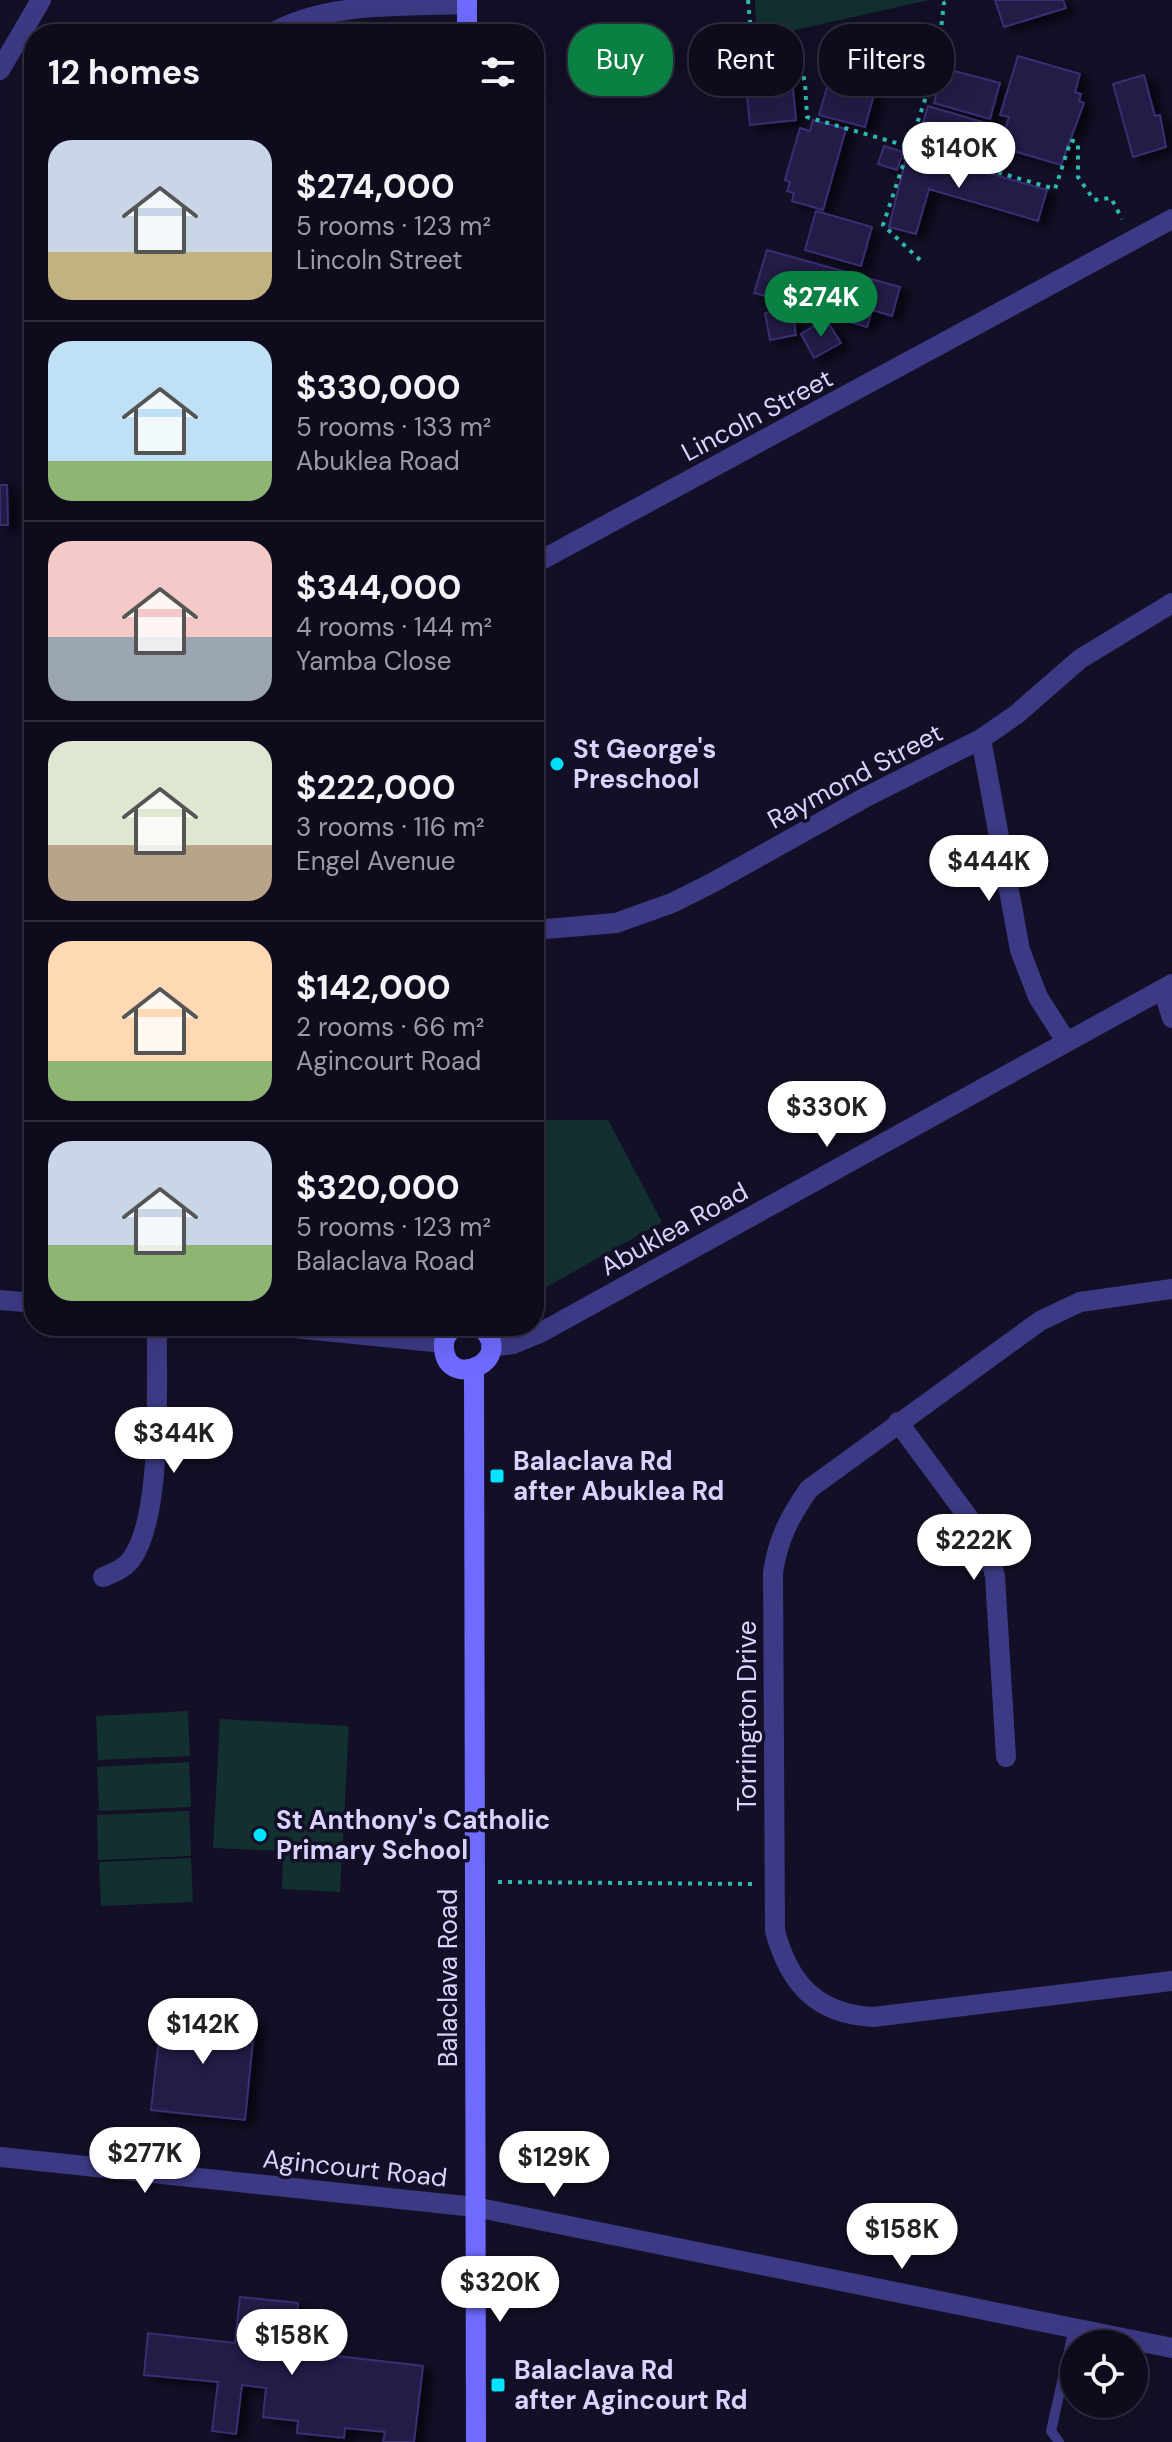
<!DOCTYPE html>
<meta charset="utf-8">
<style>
:root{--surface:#0e0b1c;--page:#171425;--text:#f1f3f6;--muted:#9b9ba3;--line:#2e2b3b;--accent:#0b8043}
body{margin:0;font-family:"DM Sans",sans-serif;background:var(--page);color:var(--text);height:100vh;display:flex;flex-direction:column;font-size:30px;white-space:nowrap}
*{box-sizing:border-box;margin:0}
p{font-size:26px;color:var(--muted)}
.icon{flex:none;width:44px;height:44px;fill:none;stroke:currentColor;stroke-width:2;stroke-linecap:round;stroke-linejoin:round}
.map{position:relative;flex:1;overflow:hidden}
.sheet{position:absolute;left:24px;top:24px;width:520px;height:1312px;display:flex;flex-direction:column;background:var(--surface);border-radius:32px;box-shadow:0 8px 32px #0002,0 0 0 2px var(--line)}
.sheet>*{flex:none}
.banner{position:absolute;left:568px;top:24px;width:484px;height:72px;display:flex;gap:16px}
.controls{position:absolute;left:1060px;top:2330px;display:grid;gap:16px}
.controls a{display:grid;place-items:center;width:88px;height:88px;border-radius:50%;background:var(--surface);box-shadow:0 8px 32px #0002,0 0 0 2px var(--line);font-size:40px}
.price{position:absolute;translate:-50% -68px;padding:0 18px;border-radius:28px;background:#fff;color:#222;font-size:26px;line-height:52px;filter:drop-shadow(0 2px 4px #0008)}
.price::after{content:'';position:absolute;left:50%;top:48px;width:24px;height:18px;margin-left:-12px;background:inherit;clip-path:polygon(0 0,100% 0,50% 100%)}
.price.active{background:var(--accent);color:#fff}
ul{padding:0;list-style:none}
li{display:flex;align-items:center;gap:24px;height:200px;padding:0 24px}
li+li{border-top:2px solid var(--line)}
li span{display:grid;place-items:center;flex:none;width:224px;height:160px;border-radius:24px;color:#555}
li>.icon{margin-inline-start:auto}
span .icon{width:96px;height:96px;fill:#fffc;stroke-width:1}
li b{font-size:34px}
h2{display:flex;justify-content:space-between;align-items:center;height:96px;padding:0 24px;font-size:34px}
.tag{padding:0 28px;border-radius:32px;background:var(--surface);box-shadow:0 8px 32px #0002,0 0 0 2px var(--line);font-size:28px;line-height:72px}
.tag.active{background:var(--accent);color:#fff}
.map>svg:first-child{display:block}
</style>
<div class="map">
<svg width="1172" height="2442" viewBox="0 0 1172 2442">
<defs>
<filter id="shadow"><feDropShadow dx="9" dy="5" stdDeviation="4" flood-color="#0009"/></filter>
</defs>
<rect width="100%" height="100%" fill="#130f26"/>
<!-- green -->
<path fill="#12302f" d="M755,0H929L787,32L756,22Z
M342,21L423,23L434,34H293Z
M534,1120H608L662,1222L534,1294Z
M188,1711L190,1756L98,1760L96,1716Z
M220,1719L349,1726L340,1892L282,1889L283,1851L213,1848Z
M189,1762L191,1807L99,1811L97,1767Z
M189,1811L191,1856L98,1860L97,1815Z
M191,1858L193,1902L101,1906L99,1862Z"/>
<!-- building -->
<path fill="#241b47" stroke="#3b2d73" stroke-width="2" filter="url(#shadow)" d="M995,0H1063L1066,8L1004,27Z
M856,50L884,58L865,127L819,115L836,56L853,60Z
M1018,56L1080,74L1075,92L1081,94L1079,101L1084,103L1061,165L1000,147L1009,117L1000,115Z
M790,58L796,120L750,125L744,63Z
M943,68L1000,83L990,119L934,103Z
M1144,75L1155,116L1160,115L1166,147L1133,157L1113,84Z
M928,106L999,127L988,164L917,143Z
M813,120L846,129L823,210L792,201L794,193L787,191L790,182L785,180L800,128L810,131Z
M884,146L903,152L897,170L878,164Z
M908,150L1047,190L1038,221L929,189L916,234L889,227Z
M816,211L872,227L861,266L805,250Z
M767,250L900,287L892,316L872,310L867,327L783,303L787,287L773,283L770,297L754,293Z
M792,308L796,335L770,340L765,313Z
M826,319L841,343L814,358L801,334Z
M0,485H7L8,525H0Z
M162,2011L255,2021L245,2120L151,2110Z
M240,2297L298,2303L293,2351L423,2366L414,2442H383L385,2432L345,2428L344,2438L297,2433L298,2421L263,2417L266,2388L242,2385L236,2434L212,2431L218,2382L144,2375L148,2333L235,2343Z"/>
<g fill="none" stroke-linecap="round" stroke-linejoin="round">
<!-- path -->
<path stroke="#2fb8b0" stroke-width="4" stroke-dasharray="4 6" stroke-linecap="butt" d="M748,0L751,33L766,51L797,55L805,82L807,117L1055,189L1071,140
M1071,140L1078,143V177L1094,200L1111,198L1122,219
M920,260L883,225L937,64L944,3L951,0
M498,1882L756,1884"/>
<!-- service -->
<path stroke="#3d3a85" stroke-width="10" d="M1059,2442L1051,2431L1074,2328"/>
<!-- minor -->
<path stroke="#3d3a85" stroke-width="20" d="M270,34C328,1 401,7 467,4
M534,564L1172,219
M981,739L1020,950L1038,997L1066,1041
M534,930L616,923L672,903L712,883L866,797L981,739L1017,714L1080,659L1172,603
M1163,989L1172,1018
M1172,1289L1080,1302L1040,1321L809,1489C790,1516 778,1539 773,1572L775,1931C789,1983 816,2014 873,2017L1172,1981
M898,1422L985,1540L995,1576L1006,1757
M103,1577C113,1573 122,1570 129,1562C164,1522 156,1381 157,1326
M475,2207L1172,2348"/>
<!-- tertiary -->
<path stroke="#3d3a85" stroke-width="20" d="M0,70L41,0
M0,1300L34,1303
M274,1326L444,1343
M491,1347L513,1344L540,1333L1172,984
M0,2157L475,2207"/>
<!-- secondary -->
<path stroke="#6f6bff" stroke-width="20" d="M467,0V34
M455,1326C448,1332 443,1338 444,1348C447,1392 519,1360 480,1326
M474,1369L476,2442"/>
</g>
<!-- markers -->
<g fill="#00e5ff" stroke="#130f26" stroke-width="3">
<circle cx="557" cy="764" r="8"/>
<rect x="489" y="1468" width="16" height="16" rx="4"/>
<circle cx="260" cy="1835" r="8"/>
<rect x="490" y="2377" width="16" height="16" rx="4"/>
</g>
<g text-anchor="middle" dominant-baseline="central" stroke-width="7" stroke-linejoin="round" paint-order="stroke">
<!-- street labels -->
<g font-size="26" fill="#d9d4ff" stroke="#130f26">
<text transform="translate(757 415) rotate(-28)">Lincoln Street</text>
<text transform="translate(855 776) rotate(-28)">Raymond Street</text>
<text transform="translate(674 1229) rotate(-29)">Abuklea Road</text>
<text transform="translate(747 1716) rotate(-90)">Torrington Drive</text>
<text transform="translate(448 1978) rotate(-90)">Balaclava Road</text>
<text transform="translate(355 2168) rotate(6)">Agincourt Road</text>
</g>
<!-- poi labels -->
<g font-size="26" font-weight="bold" fill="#d9d4ff" stroke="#130f26" text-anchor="start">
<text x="573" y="749">St George's<tspan x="573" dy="30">Preschool</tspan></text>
<text x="513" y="1461">Balaclava Rd<tspan x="513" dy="30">after Abuklea Rd</tspan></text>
<text x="276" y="1820">St Anthony's Catholic<tspan x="276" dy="30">Primary School</tspan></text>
<text x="514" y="2370">Balaclava Rd<tspan x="514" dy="30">after Agincourt Rd</tspan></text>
</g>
</g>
</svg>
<div class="controls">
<a><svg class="icon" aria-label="locate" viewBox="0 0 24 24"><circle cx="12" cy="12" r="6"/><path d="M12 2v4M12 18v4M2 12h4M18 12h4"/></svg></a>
</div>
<b class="price" style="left:959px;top:190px">$140K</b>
<b class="price active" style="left:821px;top:339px">$274K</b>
<b class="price" style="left:989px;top:903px">$444K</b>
<b class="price" style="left:827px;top:1149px">$330K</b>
<b class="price" style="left:174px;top:1475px">$344K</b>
<b class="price" style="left:974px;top:1582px">$222K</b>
<b class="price" style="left:203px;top:2066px">$142K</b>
<b class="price" style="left:145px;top:2195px">$277K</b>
<b class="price" style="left:554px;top:2199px">$129K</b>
<b class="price" style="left:902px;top:2271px">$158K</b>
<b class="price" style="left:500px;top:2324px">$320K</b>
<b class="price" style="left:292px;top:2377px">$158K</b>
<div class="banner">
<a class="tag active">Buy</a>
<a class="tag">Rent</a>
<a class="tag">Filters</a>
</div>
<section class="sheet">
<h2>12 homes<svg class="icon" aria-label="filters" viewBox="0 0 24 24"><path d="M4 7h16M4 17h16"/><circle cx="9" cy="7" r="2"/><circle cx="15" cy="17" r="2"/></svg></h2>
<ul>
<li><span style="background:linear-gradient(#c9d6e8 70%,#c2b280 0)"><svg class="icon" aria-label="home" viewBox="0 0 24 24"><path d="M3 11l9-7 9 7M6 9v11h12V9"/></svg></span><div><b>$274,000</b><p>5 rooms · 123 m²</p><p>Lincoln Street</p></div></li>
<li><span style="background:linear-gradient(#bfe0f5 75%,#8fb573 0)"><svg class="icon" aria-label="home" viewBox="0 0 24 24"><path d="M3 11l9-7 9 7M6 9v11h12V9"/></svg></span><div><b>$330,000</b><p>5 rooms · 133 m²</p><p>Abuklea Road</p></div></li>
<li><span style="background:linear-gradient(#f6c9c9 60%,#9aa5b1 0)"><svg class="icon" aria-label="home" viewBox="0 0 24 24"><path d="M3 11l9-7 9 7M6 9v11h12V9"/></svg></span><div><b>$344,000</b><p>4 rooms · 144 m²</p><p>Yamba Close</p></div></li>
<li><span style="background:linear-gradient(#dfe7d0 65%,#b9a48a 0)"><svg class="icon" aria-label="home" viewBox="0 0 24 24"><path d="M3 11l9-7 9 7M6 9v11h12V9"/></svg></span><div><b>$222,000</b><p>3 rooms · 116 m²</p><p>Engel Avenue</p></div></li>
<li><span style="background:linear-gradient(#ffd9b3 75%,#8fb573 0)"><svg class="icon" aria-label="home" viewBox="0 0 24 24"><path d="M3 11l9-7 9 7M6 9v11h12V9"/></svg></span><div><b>$142,000</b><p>2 rooms · 66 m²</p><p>Agincourt Road</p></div></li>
<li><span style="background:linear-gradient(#c9d6e8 65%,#8fb573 0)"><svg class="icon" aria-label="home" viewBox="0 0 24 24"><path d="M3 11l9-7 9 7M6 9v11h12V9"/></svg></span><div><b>$320,000</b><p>5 rooms · 123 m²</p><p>Balaclava Road</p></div></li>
</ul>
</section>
</div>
